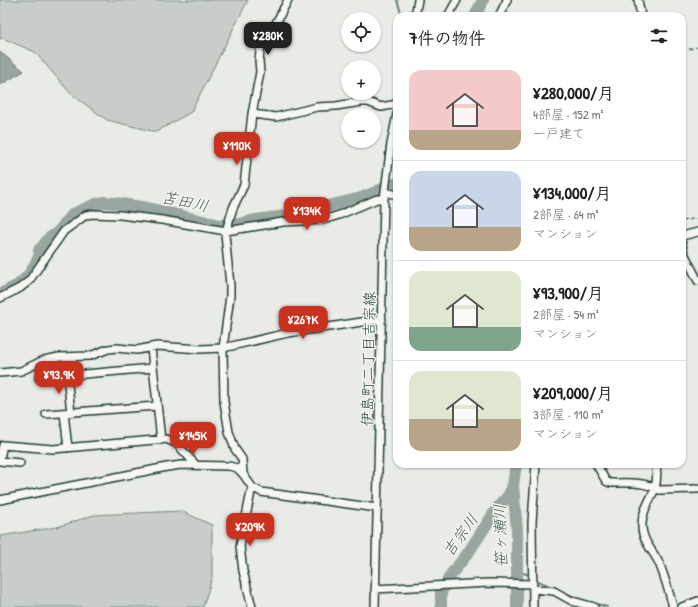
<!DOCTYPE html>
<html lang="ja">
<meta charset="utf-8">
<style>
:root{--surface:#fff;--page:#f2f2f2;--text:#222;--muted:#767676;--line:#e0e0e0;--accent:#c8321e}
body{margin:0;font-family:"Patrick Hand","Klee One",sans-serif;background:var(--page);color:var(--text);height:100vh;display:flex;flex-direction:column;font-size:15px;white-space:nowrap}
*{box-sizing:border-box;margin:0}
p{font-size:13px;color:var(--muted)}
.icon{flex:none;width:22px;height:22px;fill:none;stroke:currentColor;stroke-width:2;stroke-linecap:round;stroke-linejoin:round}
.map{position:relative;flex:1;overflow:hidden}
.sheet{position:absolute;left:393px;top:12px;width:293px;height:456px;display:flex;flex-direction:column;background:var(--surface);border-radius:12px;box-shadow:0 1px 3px #0004}
.sheet>*{flex:none}
.buttons{position:absolute;left:341px;top:12px;display:grid;gap:8px}
.buttons a{display:grid;place-items:center;width:40px;height:40px;border-radius:50%;background:var(--surface);box-shadow:0 1px 3px #0004;font-size:20px}
.price{position:absolute;translate:-50% -34px;padding:0 9px;border-radius:8px;background:var(--accent);color:#fff;font-size:13px;line-height:26px;filter:drop-shadow(0 1px 2px #0008)}
.price::after{content:'';position:absolute;left:50%;top:24px;width:12px;height:9px;margin-left:-6px;background:inherit;clip-path:polygon(0 0,100% 0,50% 100%)}
.price.selected{background:#222;color:#fff}
ul{padding:0;list-style:none}
li{display:flex;align-items:center;gap:12px;height:100px;padding:0 16px}
li+li{border-top:1px solid var(--line)}
li span{display:grid;place-items:center;flex:none;width:112px;height:80px;border-radius:12px;color:#555}
li>.icon{margin-inline-start:auto}
span .icon{width:48px;height:48px;fill:#fffc;stroke-width:1}
li b{font-size:17px}
h2{display:flex;justify-content:space-between;align-items:center;height:48px;padding:0 16px;font-size:17px}
.map>svg:first-child{display:block}
</style>
<div class="map">
<svg width="698" height="607" viewBox="0 0 698 607">
<rect width="100%" height="100%" fill="#e9ebe7"/>
<filter id="ink" filterUnits="userSpaceOnUse"><feTurbulence type="fractalNoise" baseFrequency=".025" numOctaves="2"/><feDisplacementMap in="SourceGraphic" scale="8" xChannelSelector="R" yChannelSelector="G"/><feConvolveMatrix kernelMatrix="1 2 1 2 8 2 1 2 1" color-interpolation-filters="sRGB"/></filter>
<g filter="url(#ink)">
<!-- green -->
<path fill="#c7cec9" stroke="#73867e" d="M0,0H248L191,112L156,132L107,120L71,94L35,52L2,38L0,39Z
M181,511L212,525V578L203,607H0V536L57,527L94,515Z"/>
<!-- water -->
<path fill="#99a6a0" stroke="#687c75" d="M0,52L24,71L0,85Z"/>
<g fill="none" stroke-linecap="round" stroke-linejoin="round">
<!-- stream -->
<path stroke="#687c75" stroke-width="2" d="M397,0L402,16
M518,572L527,574
M538,581L577,598L607,607
M685,602L698,597"/>
<!-- river -->
<path stroke="#99a6a0" stroke-width="12" d="M475,16L483,0
M0,294L18,285L26,278L32,270L40,255L39,250L43,246L48,239L57,233L73,214L96,204L104,202L115,203L148,208L220,225H235L255,220L294,215L312,217L324,207L361,198L397,183
M516,464L513,485L517,530V607
M441,607V592L452,573L468,553L498,507L509,495L513,485"/>
<!-- minor casing -->
<g stroke="#1f3d34" stroke-width="10">
<path id="minor" d="M638,0L641,16
M415,16L418,0
M448,16L457,0
M499,16L507,0
M252,114L276,117L317,107L336,106L361,102H368L381,107L397,104
M385,192L397,195
M682,236L698,232
M682,244L684,253L698,281
M0,298L20,288L29,281L64,231L86,215L92,214L120,215L162,220L226,231L283,222L323,220L339,215L377,199H384
M151,348L161,440
M0,373L21,371L44,360L59,357L90,356L108,349L117,348L137,350L157,346L200,349L223,348L288,333L382,319
M67,375L71,413
M39,378L153,368
M64,413L68,448
M46,414L157,406
M0,458L3,445L53,449L166,439L176,443L196,465
M0,461L20,463
M596,464L606,481L610,483C627,483 644,481 659,490L698,489
M656,464C657,472 657,481 655,489C650,500 641,513 642,527C642,540 653,551 659,563C665,577 669,592 673,607
M243,474L242,459L235,449L229,432L224,402L223,348L230,296V285L225,234L233,208L244,185L252,114L260,72L259,60L261,44L265,37L275,25L288,0
M0,500L167,467L181,465L229,466L237,468L243,474L252,487L261,492L377,508
M375,589L488,583L532,584
M533,589L554,591L572,601L594,607
M252,607L243,571L240,546L252,487
M375,607L384,199L391,144L397,114
M533,607L532,522L536,464
M682,607L698,601"/>
</g>
<!-- path -->
<path stroke="#1f3d34" stroke-width="1" stroke-dasharray="4 3" stroke-linecap="butt" d="M682,51L698,47
M682,221L698,218"/>
<!-- minor -->
<use href="#minor" stroke="#f6f6f2" stroke-width="7"/>
</g>
</g>
<g text-anchor="middle" dominant-baseline="central" stroke-width="3" stroke-linejoin="round" paint-order="stroke">
<!-- street labels -->
<g font-size="15" fill="#1f3d34" stroke="#f6f6f2">
<text transform="translate(368 359) rotate(-89)">伊島町二丁目吉宗線</text>
</g>
<!-- water labels -->
<g font-size="16" font-style="italic" fill="#445c54" stroke="#f6f6f2">
<text transform="translate(185 201) rotate(12)">苫田川</text>
<text transform="translate(460 535) rotate(-54)">吉宗川</text>
<text transform="translate(500 536) rotate(-92)">笹ヶ瀬川</text>
</g>
</g>
</svg>
<div class="buttons">
<a><svg class="icon" aria-label="locate" viewBox="0 0 24 24"><circle cx="12" cy="12" r="6"/><path d="M12 2v4M12 18v4M2 12h4M18 12h4"/></svg></a>
<a>+</a>
<a>−</a>
</div>
<b class="price selected" style="left:268px;top:56px">¥280K</b>
<b class="price" style="left:237px;top:166px">¥110K</b>
<b class="price" style="left:307px;top:231px">¥134K</b>
<b class="price" style="left:303px;top:340px">¥267K</b>
<b class="price" style="left:59px;top:395px">¥93.9K</b>
<b class="price" style="left:193px;top:456px">¥145K</b>
<b class="price" style="left:250px;top:547px">¥209K</b>
<section class="sheet">
<h2>7件の物件<svg class="icon" aria-label="filters" viewBox="0 0 24 24"><path d="M4 7h16M4 17h16"/><circle cx="9" cy="7" r="2"/><circle cx="15" cy="17" r="2"/></svg></h2>
<ul>
<li><span style="background:linear-gradient(#f6c9c9 75%,#b9a48a 0)"><svg class="icon" aria-label="home" viewBox="0 0 24 24"><path d="M3 11l9-7 9 7M6 9v11h12V9"/></svg></span><div><b>¥280,000/月</b><p>4部屋 · 152 m²</p><p>一戸建て</p></div></li>
<li><span style="background:linear-gradient(#c9d6e8 70%,#b9a48a 0)"><svg class="icon" aria-label="home" viewBox="0 0 24 24"><path d="M3 11l9-7 9 7M6 9v11h12V9"/></svg></span><div><b>¥134,000/月</b><p>2部屋 · 64 m²</p><p>マンション</p></div></li>
<li><span style="background:linear-gradient(#dfe7d0 70%,#7fa58c 0)"><svg class="icon" aria-label="home" viewBox="0 0 24 24"><path d="M3 11l9-7 9 7M6 9v11h12V9"/></svg></span><div><b>¥93,900/月</b><p>2部屋 · 54 m²</p><p>マンション</p></div></li>
<li><span style="background:linear-gradient(#dfe7d0 60%,#b9a48a 0)"><svg class="icon" aria-label="home" viewBox="0 0 24 24"><path d="M3 11l9-7 9 7M6 9v11h12V9"/></svg></span><div><b>¥209,000/月</b><p>3部屋 · 110 m²</p><p>マンション</p></div></li>
</ul>
</section>
</div>
